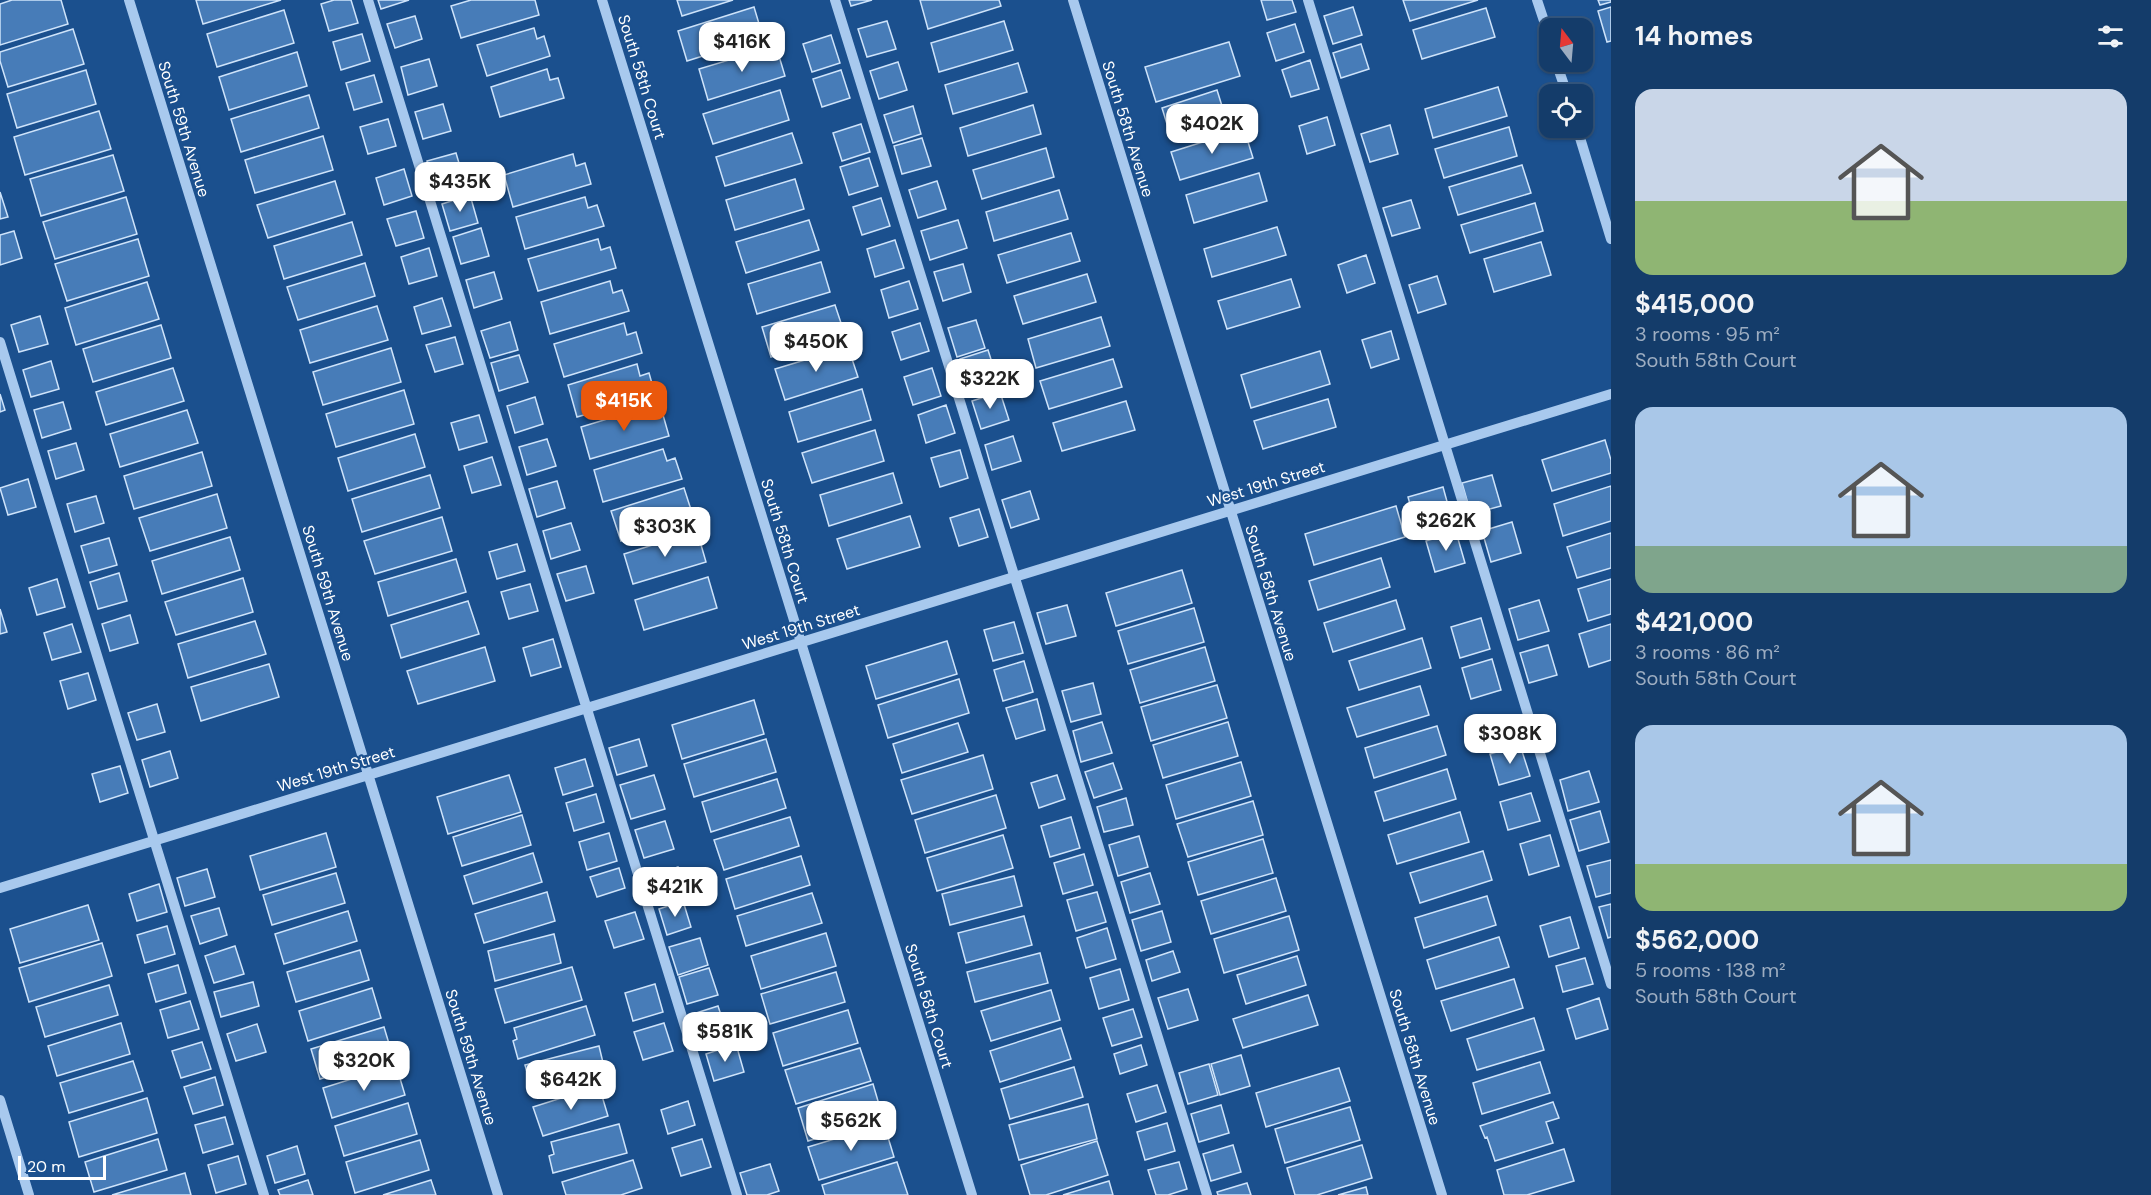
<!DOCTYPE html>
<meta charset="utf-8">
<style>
:root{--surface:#143c6a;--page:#1d4370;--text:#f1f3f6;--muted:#9dadc1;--line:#33567e;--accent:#ea580c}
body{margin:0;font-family:"DM Sans",sans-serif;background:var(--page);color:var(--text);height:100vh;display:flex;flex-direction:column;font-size:22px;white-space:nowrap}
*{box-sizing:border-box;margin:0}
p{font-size:20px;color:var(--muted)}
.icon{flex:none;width:33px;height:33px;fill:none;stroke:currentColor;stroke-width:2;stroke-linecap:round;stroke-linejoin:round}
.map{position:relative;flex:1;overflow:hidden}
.sheet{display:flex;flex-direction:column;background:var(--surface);width:540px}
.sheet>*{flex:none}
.needle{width:39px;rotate:344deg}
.buttons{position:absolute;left:1539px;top:18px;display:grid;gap:12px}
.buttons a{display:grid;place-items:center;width:54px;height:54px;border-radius:12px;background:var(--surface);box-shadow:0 2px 4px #0004,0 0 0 2px var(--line);font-size:30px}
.scale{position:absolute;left:18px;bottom:15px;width:88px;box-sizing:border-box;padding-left:6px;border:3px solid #fff;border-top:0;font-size:16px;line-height:21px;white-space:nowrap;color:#fff;-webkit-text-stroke:4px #1b508e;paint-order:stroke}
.price{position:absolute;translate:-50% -51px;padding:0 14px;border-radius:12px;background:#fff;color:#222;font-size:20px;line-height:39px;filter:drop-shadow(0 2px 3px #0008)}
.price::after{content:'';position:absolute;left:50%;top:36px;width:18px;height:14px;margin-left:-9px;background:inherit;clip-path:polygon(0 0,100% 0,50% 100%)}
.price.selected{background:var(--accent);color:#fff}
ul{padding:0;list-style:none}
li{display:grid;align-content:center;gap:12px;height:318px;padding:0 24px}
li span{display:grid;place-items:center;height:186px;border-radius:18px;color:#555}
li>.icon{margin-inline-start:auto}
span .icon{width:108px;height:108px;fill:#fffc;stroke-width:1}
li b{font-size:26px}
h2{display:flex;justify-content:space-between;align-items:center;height:72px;padding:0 24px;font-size:26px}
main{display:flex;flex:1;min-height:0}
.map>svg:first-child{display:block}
</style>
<main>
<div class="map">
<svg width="1611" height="1195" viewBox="0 0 1611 1195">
<rect width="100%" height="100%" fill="#1b508e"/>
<!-- building -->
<path fill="#477cb8" stroke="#cee3fa" stroke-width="1.5" d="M12,0H61L68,24L0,45V4Z
M196,0H281L203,24Z
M334,0H351L358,23L329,31L321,4Z
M378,0H409L381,9Z
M471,0H535L539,15L461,38L451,6Z
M677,0H733L682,16Z
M849,0H872L851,6Z
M920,0H999L1001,6L928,29Z
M1261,0H1292L1296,12L1267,20Z
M1403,0H1478L1410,21Z
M1598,0H1611V2L1600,5Z
M754,7L763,37L687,61L678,31Z
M1353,7L1362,35L1333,44L1324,16Z
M1611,7V41L1607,42L1598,11Z
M1486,8L1495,37L1422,59L1413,30Z
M284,10L294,43L217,67L207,34Z
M415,16L422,39L395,48L387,24Z
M887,21L896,49L867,57L858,29Z
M1004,21L1013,50L939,72L931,43Z
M1295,24L1304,52L1276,61L1267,33Z
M534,28L537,39L544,36L550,56L487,76L477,45Z
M73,29L84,64L8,87L0,61V52Z
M362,34L370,61L341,70L333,42Z
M831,35L840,63L812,72L803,44Z
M1229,42L1240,76L1156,102L1145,67Z
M1361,44L1369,69L1341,78L1333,53Z
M776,46L785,76L708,100L699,69Z
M297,52L307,86L229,110L219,77Z
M429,59L437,86L408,95L401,67Z
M1310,60L1319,89L1291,97L1282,70Z
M898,62L907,90L879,99L870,71Z
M1018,63L1027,92L953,114L945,85Z
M547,69L550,80L558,78L564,98L500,117L491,87Z
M86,70L96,104L17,128L7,94Z
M841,70L850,98L822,107L813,79Z
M374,75L382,102L354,110L346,83Z
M1498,87L1507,116L1433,138L1425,109Z
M780,90L789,120L713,144L703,114Z
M1217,90L1227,122L1172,140L1162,108Z
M309,95L319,128L241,152L231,119Z
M443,104L451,131L423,139L415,112Z
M1033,105L1041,134L968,156L960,128Z
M913,106L921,134L893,143L884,115Z
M99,111L111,149L25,175L14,137Z
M1327,117L1335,145L1307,154L1299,126Z
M388,119L396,146L368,154L360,127Z
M861,124L870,152L842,161L833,133Z
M1390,125L1398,154L1370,162L1361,134Z
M1509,127L1517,156L1444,178L1435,149Z
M1244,129L1253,158L1180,180L1171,152Z
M792,133L802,163L725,186L716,157Z
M323,136L333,170L255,193L245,160Z
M922,138L931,166L902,174L894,146Z
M1046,148L1054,177L982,199L973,170Z
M456,153L464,180L436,189L427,161Z
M573,154L576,166L585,163L591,184L513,207L504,175Z
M113,155L124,191L41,216L30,179Z
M869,158L878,186L849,195L840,167Z
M1522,165L1531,193L1458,215L1449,187Z
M404,169L412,196L384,205L376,178Z
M1259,173L1267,201L1194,223L1186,195Z
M795,179L804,209L735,230L726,200Z
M335,181L345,214L268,238L257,205Z
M937,181L946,209L918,218L909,190Z
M1059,190L1068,219L994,241L986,212Z
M0,192L8,217L0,219Z
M470,195L478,223L450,231L442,204Z
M126,197L137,234L55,259L43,222Z
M585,197L588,208L597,205L604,226L525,249L516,217Z
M881,198L890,226L862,235L853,207Z
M1411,200L1420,228L1392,236L1383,208Z
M1535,203L1543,231L1470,253L1461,225Z
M416,211L424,238L396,246L387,219Z
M809,220L819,250L746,273L736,242Z
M958,220L967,248L930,260L921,231Z
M352,222L362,255L284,279L274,246Z
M1277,227L1286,255L1212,277L1204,249Z
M481,228L489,256L461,264L453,237Z
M14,231L22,258L0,265V235Z
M1071,233L1080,261L1007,283L998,255Z
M138,239L149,276L67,301L55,264Z
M598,239L601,250L610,247L616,268L538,291L528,259Z
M895,240L904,268L875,277L867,249Z
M1541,242L1551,275L1494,292L1484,259Z
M429,248L437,276L409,284L401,257Z
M1366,255L1375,283L1347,293L1338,265Z
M821,262L830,292L757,314L748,284Z
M365,263L375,296L298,320L287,287Z
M963,264L971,292L943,301L934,272Z
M494,272L502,299L474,308L466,280Z
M1087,274L1096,302L1023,324L1014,296Z
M1437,276L1446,304L1418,313L1409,285Z
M1291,279L1300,307L1227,329L1218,301Z
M610,281L613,293L622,290L629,311L550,334L541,302Z
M909,281L918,309L889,318L881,290Z
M147,282L159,319L76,345L65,308Z
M442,298L451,326L422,334L414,307Z
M835,305L845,335L771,357L762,327Z
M377,306L388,340L310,363L300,330Z
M40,316L48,344L19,352L11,325Z
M1101,317L1110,346L1036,368L1028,339Z
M976,320L985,348L957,357L948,328Z
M510,322L518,350L490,358L481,331Z
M624,323L627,335L636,332L642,353L564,377L554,344Z
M920,323L929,351L901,360L892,332Z
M161,325L171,358L93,382L83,349Z
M1391,331L1399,359L1371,368L1362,340Z
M455,337L463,364L435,372L426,345Z
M848,347L858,377L785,400L775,369Z
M391,348L401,382L323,405L313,372Z
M988,350L997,378L969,387L960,359Z
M1320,351L1330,384L1251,408L1241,375Z
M519,355L528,382L499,391L491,363Z
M1113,359L1122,387L1049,409L1040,381Z
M51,361L59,389L31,397L23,370Z
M637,364L640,376L649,373L655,394L577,417L568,385Z
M173,368L184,401L106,425L96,392Z
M932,368L941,396L913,405L904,377Z
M862,389L871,420L798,442L789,412Z
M404,390L414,424L336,447L326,414Z
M1000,392L1009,420L981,429L972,401Z
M0,394L5,410L0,412Z
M535,397L543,424L515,433L507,406Z
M1328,399L1336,427L1263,449L1254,421Z
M1126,401L1135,430L1062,451L1053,423Z
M63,402L71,429L42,438L34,410Z
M946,405L955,433L926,443L918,415Z
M650,406L654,417L663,415L669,436L590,459L581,427Z
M187,410L198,443L120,467L110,434Z
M479,415L487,442L459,450L451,423Z
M875,430L884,461L812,483L802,453Z
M415,434L425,467L348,491L338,458Z
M1013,436L1021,461L992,470L985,445Z
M547,439L556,466L527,475L519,447Z
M1605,440L1611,460V473L1552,491L1542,460Z
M76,443L84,470L56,479L48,451Z
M663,449L667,461L675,458L682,479L603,502L594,470Z
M960,450L968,478L940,487L931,458Z
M202,452L212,486L134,509L124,476Z
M492,457L501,485L472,493L464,466Z
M893,473L902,503L829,526L820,495Z
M430,475L440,508L362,532L352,499Z
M1492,475L1501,506L1471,514L1462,483Z
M28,479L36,507L8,515L0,488Z
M557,481L565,508L537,517L529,489Z
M1611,486V521L1563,536L1554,504Z
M1443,487L1451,516L1416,526L1408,497Z
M684,488L694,519L621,541L611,511Z
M1030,491L1039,519L1011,528L1002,500Z
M217,494L227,528L150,551L139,518Z
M96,496L104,523L75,532L67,504Z
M1396,506L1405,537L1314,565L1305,534Z
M979,509L988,537L959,546L950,518Z
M910,516L920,547L847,569L837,539Z
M442,517L452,551L375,574L364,541Z
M1512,522L1521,553L1491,562L1482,531Z
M571,523L580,550L551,559L543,531Z
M697,531L706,562L633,584L624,554Z
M1456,532L1465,563L1435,572L1426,541Z
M1611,533V568L1577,578L1567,547Z
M230,537L240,570L162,594L152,561Z
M109,538L117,565L89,573L81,546Z
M517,544L525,571L497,579L489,552Z
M1381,558L1390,587L1318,610L1309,581Z
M456,559L466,592L388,616L378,582Z
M586,566L594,593L566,601L557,574Z
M1182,570L1192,603L1116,626L1106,593Z
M119,573L127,601L98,609L90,582Z
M708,577L717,608L644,630L635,600Z
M243,578L253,612L176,635L165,602Z
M57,579L65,607L37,615L29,588Z
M1611,579V614L1588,621L1578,589Z
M530,584L538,611L509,619L501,592Z
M1396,600L1405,629L1333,652L1324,623Z
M1539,600L1549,631L1518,640L1509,609Z
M468,601L479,634L401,658L391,625Z
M1067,605L1076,636L1046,644L1037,613Z
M1194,608L1204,642L1128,664L1118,631Z
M0,609L7,632L0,634Z
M130,615L138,643L110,651L102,624Z
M1481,618L1490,649L1460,658L1451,627Z
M255,621L266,654L188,678L178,644Z
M1014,622L1023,653L993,661L984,630Z
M72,624L81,652L52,660L44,633Z
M1611,624V660L1589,667L1579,634Z
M1422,638L1431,668L1359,690L1349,661Z
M553,639L561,667L531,676L523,648Z
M947,641L957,674L876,699L866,666Z
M1548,645L1557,675L1529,683L1520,653Z
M485,647L495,681L418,704L407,671Z
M1205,647L1215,681L1140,703L1130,670Z
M1492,659L1501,690L1471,699L1462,668Z
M1024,661L1033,692L1003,701L994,670Z
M269,664L279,697L201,721L191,687Z
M88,673L96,700L68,709L60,681Z
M959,679L969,713L888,738L878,705Z
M1093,683L1101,714L1071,722L1062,691Z
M1217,685L1227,718L1151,741L1141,707Z
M1420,686L1429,715L1357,737L1347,708Z
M1037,699L1045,730L1016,739L1006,708Z
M754,700L764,734L682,759L672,725Z
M157,704L165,732L137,740L128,713Z
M1102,722L1112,753L1081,762L1073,731Z
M1228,722L1238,756L1163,778L1153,745Z
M958,723L968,752L902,773L893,744Z
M1437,726L1446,755L1374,778L1365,748Z
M639,739L647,766L617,775L609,748Z
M766,739L776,772L694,797L684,764Z
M1520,745L1530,776L1499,785L1490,754Z
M170,751L178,778L150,787L142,760Z
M983,755L993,789L912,814L901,780Z
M585,759L593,786L563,795L555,768Z
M1241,762L1251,796L1176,819L1166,785Z
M1113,763L1122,789L1094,798L1085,772Z
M120,766L128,793L100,802L92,774Z
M1447,769L1456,799L1384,821L1375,792Z
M1589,771L1599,802L1568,811L1560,780Z
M509,775L521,812L448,834L437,797Z
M654,775L665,809L631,819L620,785Z
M1057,775L1065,799L1039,808L1031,783Z
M777,779L786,808L711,832L702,802Z
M1531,793L1540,821L1508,830L1500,802Z
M596,794L604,822L574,831L566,803Z
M996,795L1006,828L925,853L915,820Z
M1126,798L1133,825L1104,832L1097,807Z
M1253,801L1263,835L1188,857L1177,824Z
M1600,811L1609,842L1579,851L1570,820Z
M1460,812L1469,842L1397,864L1388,835Z
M522,815L531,845L462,866L453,837Z
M790,817L799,846L724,870L714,840Z
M1071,817L1080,848L1050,857L1041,826Z
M665,821L674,849L644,858L635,830Z
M326,833L336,867L260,890L250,856Z
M609,833L617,861L587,870L579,842Z
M1003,835L1013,868L937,891L927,858Z
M1550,835L1559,866L1529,875L1520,844Z
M1139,836L1148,867L1118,876L1109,845Z
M1263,839L1273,873L1198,895L1188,862Z
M1483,851L1492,880L1420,903L1410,873Z
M533,853L542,882L473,904L464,876Z
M1084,854L1093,885L1063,894L1054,863Z
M801,856L810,885L735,909L726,879Z
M1611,860V893L1596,897L1587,866Z
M678,867L685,888L655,898L649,877Z
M619,868L625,888L597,897L590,877Z
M207,869L215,897L185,906L177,878Z
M336,873L345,903L272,925L263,895Z
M1150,873L1160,904L1130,913L1121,882Z
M1014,876L1022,906L950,925L942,894Z
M1276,878L1286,911L1211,934L1201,901Z
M159,884L167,912L137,921L129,894Z
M547,892L555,921L484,943L475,914Z
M1097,892L1106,922L1076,931L1067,900Z
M812,893L822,923L746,946L737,916Z
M1487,896L1496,925L1424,948L1415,918Z
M683,901L691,927L667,935L659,909Z
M1611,904V937L1608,938L1599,907Z
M88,905L99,940L20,963L10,929Z
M219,908L227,935L200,944L191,916Z
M348,911L357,941L284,964L275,934Z
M1162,911L1171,942L1141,951L1132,920Z
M635,912L644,939L614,948L605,921Z
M1024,916L1032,945L966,963L958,933Z
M1289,916L1299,950L1224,973L1214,939Z
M1570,917L1579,948L1549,957L1540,926Z
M167,926L175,954L145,963L137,935Z
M1107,928L1116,959L1086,968L1077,938Z
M826,933L836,966L761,989L751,956Z
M554,934L561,963L495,981L488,951Z
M1499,937L1509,967L1436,989L1427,960Z
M700,938L708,965L678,975L669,947Z
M102,943L112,976L29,1002L19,968Z
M235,946L244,974L214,983L205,956Z
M360,950L369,980L296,1002L287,972Z
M1173,951L1180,972L1152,981L1146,960Z
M1040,953L1048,983L975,1002L967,972Z
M1297,956L1306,985L1246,1004L1237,975Z
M1585,958L1593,984L1563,992L1556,966Z
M178,965L186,993L156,1002L148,974Z
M572,967L582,1000L505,1023L495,989Z
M709,968L718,995L687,1004L679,977Z
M1120,969L1129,1000L1099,1009L1090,978Z
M836,972L845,1002L770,1024L761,994Z
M1514,979L1523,1008L1451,1031L1441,1001Z
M253,982L259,1006L221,1017L214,992Z
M655,984L663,1012L633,1021L625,993Z
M109,985L118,1015L45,1037L36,1007Z
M372,988L381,1018L308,1041L299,1011Z
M1188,989L1198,1020L1168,1029L1158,998Z
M1051,990L1060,1020L991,1041L981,1011Z
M1308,995L1318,1025L1243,1048L1233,1019Z
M1599,998L1608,1029L1576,1039L1567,1009Z
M190,1001L199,1029L168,1038L160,1010Z
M586,1006L595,1035L518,1059L513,1041L517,1039L514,1028Z
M718,1006L727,1033L699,1042L690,1015Z
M1133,1009L1142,1037L1112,1046L1103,1018Z
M848,1010L858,1043L783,1066L773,1033Z
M1534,1018L1544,1050L1477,1070L1467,1039Z
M121,1023L130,1054L57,1076L48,1046Z
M664,1023L673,1051L643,1060L634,1032Z
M257,1024L266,1052L236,1061L227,1034Z
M384,1027L393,1057L320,1079L311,1049Z
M1061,1028L1071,1059L1000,1082L990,1051Z
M202,1042L211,1069L181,1078L172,1051Z
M736,1044L744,1072L714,1081L706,1054Z
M1141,1045L1147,1065L1120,1074L1114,1054Z
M599,1046L606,1075L533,1094L525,1065Z
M860,1048L871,1081L796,1104L785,1070Z
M1241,1055L1250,1086L1220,1095L1211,1064Z
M133,1061L143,1091L69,1113L60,1083Z
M1540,1062L1550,1093L1482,1114L1473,1083Z
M1209,1064L1218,1095L1188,1104L1179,1073Z
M396,1065L405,1095L332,1118L323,1088Z
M1074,1067L1083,1097L1010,1119L1001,1089Z
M1339,1068L1350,1101L1266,1127L1256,1093Z
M215,1077L223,1105L193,1114L184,1087Z
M873,1084L883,1118L808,1141L798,1108Z
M1157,1085L1166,1112L1136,1122L1127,1094Z
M599,1086L608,1116L543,1136L533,1107Z
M147,1098L157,1133L79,1157L69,1122Z
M688,1101L695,1125L668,1134L661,1110Z
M1553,1102L1559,1118L1546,1122L1553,1143L1495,1161L1487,1137L1485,1138L1480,1126Z
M408,1103L417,1134L344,1156L335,1126Z
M1088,1104L1097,1139L1019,1160L1009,1125Z
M1221,1105L1229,1133L1199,1142L1191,1114Z
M1350,1107L1360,1140L1285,1163L1275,1129Z
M225,1117L233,1144L203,1153L195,1125Z
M1167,1123L1175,1151L1145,1160L1137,1132Z
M619,1124L627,1153L553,1173L549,1156L554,1154L551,1142Z
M884,1124L894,1157L819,1180L808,1147Z
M158,1139L167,1170L94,1192L85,1162Z
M702,1139L711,1167L681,1176L672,1148Z
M420,1140L429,1170L355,1193L346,1162Z
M1097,1141L1108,1175L1046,1195H1030L1021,1165Z
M1233,1145L1241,1172L1211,1181L1203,1154Z
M1362,1145L1372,1178L1317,1195H1295L1287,1168Z
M297,1146L305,1174L275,1183L267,1156Z
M1564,1149L1574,1181L1527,1195H1504L1497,1170Z
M238,1156L246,1184L216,1193L208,1165Z
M633,1160L642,1188L621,1195H566L562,1182Z
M897,1162L908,1195H825L822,1185Z
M1179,1162L1187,1189L1168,1195H1156L1148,1170Z
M770,1164L779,1191L767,1195H747L740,1173Z
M185,1173L191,1195H112Z
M308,1180L313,1195H280L278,1190Z
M431,1180L436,1195H383Z
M1109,1181L1113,1195H1063Z
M1247,1183L1251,1195H1218L1217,1192Z
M1366,1187L1368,1195H1338Z"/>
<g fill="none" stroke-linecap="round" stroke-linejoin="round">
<!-- minor -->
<path stroke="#a8c9ee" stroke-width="10" d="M129,0L498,1195
M368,0L737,1195
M602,0L972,1195
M835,0L1207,1195
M1073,0L1442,1195
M1308,0L1611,984
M1537,0L1550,39
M1556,62L1567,94
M1577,128L1611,239
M0,342L264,1195
M0,888L1611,394
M0,1100L29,1195"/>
</g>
<g text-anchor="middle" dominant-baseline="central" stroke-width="4.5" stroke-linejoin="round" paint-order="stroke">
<!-- street labels -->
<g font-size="16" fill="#fff" stroke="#1b508e">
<text transform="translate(642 77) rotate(73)">South 58th Court</text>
<text transform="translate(184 129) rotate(73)">South 59th Avenue</text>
<text transform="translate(1128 129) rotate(73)">South 58th Avenue</text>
<text transform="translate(1266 484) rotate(-17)">West 19th Street</text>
<text transform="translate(785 541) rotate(73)">South 58th Court</text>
<text transform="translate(328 593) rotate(73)">South 59th Avenue</text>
<text transform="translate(1271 593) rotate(73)">South 58th Avenue</text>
<text transform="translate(801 627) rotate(-17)">West 19th Street</text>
<text transform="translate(336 769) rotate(-17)">West 19th Street</text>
<text transform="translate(929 1006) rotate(73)">South 58th Court</text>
<text transform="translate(471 1057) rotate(73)">South 59th Avenue</text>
<text transform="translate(1415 1057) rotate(73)">South 58th Avenue</text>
</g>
</g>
</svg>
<div class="buttons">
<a><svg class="needle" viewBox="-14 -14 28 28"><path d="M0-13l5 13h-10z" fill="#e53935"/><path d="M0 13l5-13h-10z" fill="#9dadc1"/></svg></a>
<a><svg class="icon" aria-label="locate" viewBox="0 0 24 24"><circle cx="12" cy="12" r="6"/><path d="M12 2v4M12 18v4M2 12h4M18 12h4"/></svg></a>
</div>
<div class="scale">20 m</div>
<b class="price" style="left:742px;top:73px">$416K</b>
<b class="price" style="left:1212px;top:155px">$402K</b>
<b class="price" style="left:460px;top:213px">$435K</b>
<b class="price" style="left:816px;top:373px">$450K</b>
<b class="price" style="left:990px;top:410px">$322K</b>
<b class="price selected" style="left:624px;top:432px">$415K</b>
<b class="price" style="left:1446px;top:552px">$262K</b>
<b class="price" style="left:665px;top:558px">$303K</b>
<b class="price" style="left:1510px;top:765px">$308K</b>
<b class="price" style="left:675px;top:918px">$421K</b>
<b class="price" style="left:725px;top:1063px">$581K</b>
<b class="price" style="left:364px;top:1092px">$320K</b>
<b class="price" style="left:571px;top:1111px">$642K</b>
<b class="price" style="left:851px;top:1152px">$562K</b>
</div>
<section class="sheet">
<h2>14 homes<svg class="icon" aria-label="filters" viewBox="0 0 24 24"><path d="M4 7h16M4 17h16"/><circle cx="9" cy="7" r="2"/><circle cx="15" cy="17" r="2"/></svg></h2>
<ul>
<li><span style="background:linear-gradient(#c9d6e8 60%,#8fb573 0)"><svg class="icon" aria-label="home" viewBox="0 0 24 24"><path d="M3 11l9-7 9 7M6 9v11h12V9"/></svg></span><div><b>$415,000</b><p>3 rooms · 95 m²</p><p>South 58th Court</p></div></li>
<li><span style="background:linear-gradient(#a9c7e8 75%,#7fa58c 0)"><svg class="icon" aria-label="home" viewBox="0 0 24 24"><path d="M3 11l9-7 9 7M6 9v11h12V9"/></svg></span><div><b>$421,000</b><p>3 rooms · 86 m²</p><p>South 58th Court</p></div></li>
<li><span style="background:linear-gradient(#a9c7e8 75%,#8fb573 0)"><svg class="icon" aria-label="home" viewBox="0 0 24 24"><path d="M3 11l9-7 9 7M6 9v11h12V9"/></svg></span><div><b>$562,000</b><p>5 rooms · 138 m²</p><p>South 58th Court</p></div></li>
</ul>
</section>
</main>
